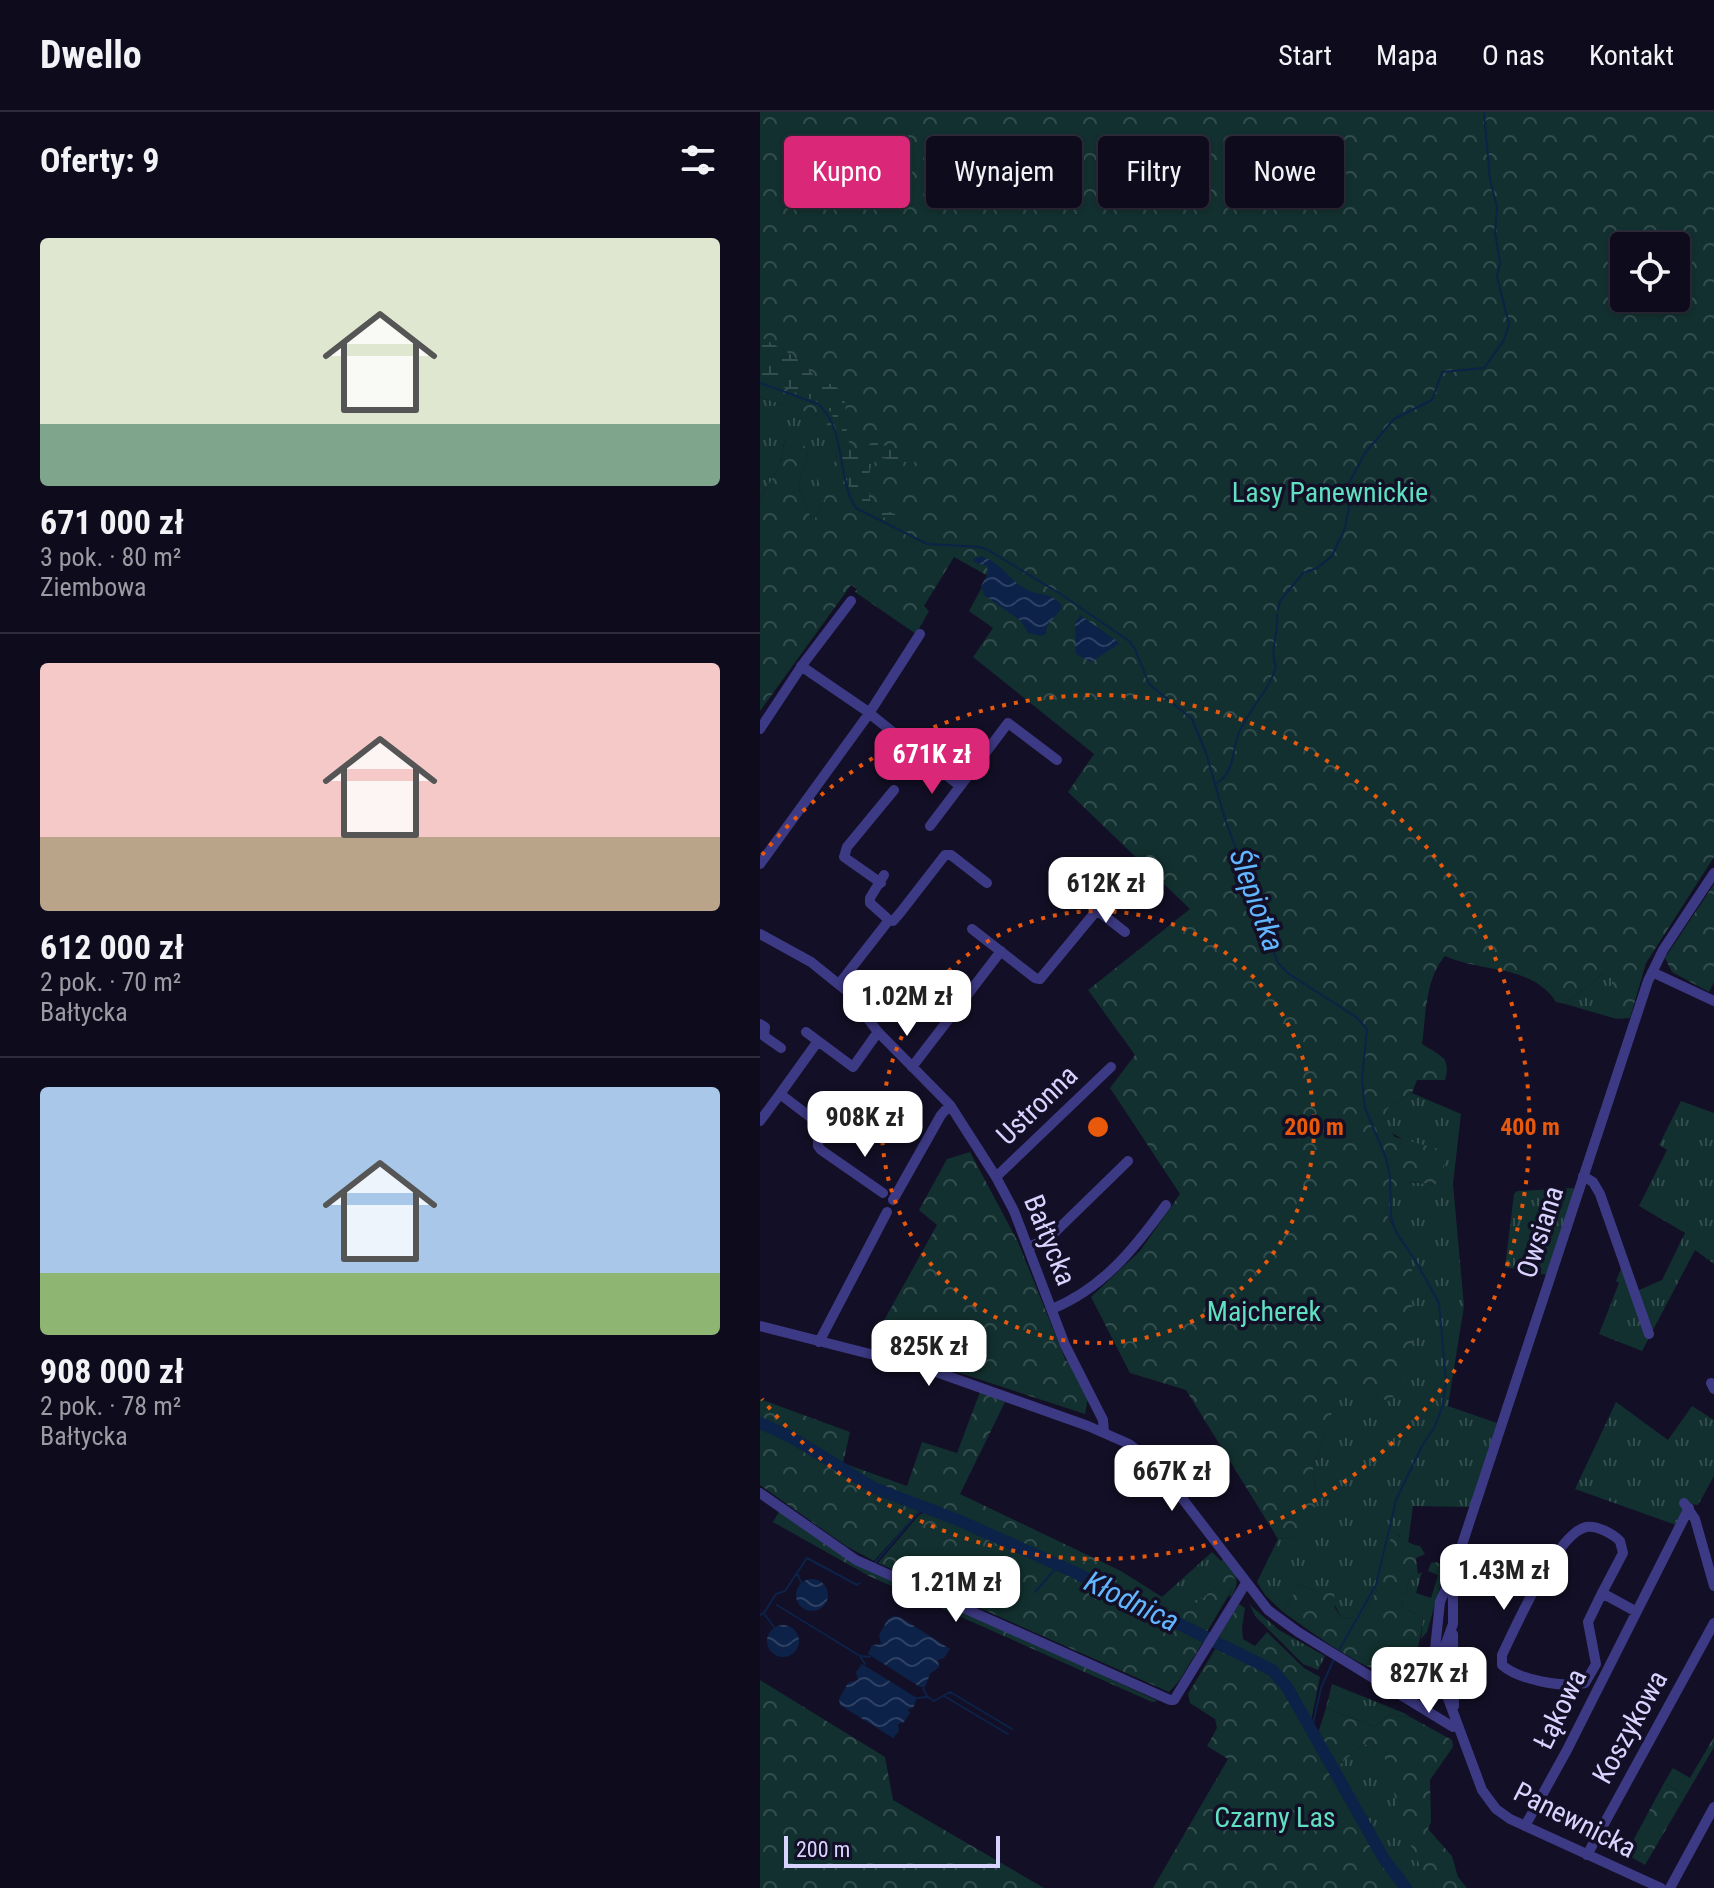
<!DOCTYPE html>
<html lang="pl">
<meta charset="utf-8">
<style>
:root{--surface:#0e0b1c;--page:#1c1929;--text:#f1f3f6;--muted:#9b9ba3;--line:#2e2b3b;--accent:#db2777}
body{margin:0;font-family:"Roboto Condensed",sans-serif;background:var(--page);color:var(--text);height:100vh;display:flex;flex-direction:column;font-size:30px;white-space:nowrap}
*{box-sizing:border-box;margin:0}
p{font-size:26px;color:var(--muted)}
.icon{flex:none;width:44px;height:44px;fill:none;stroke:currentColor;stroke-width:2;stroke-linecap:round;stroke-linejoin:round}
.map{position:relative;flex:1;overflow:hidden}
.drawer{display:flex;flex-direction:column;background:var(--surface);width:760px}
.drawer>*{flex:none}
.guide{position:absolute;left:24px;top:24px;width:760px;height:72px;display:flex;gap:16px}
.buttons{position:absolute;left:850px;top:120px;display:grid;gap:16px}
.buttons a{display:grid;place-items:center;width:80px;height:80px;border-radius:8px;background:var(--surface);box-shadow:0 2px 6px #0004,0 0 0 2px var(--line);font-size:40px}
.scale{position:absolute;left:24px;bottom:20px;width:216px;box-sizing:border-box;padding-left:8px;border:4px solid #d9d4ff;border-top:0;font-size:22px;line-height:28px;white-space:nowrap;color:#d9d4ff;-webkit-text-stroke:6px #130f26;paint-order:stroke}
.price{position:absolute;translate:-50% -68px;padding:0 18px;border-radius:16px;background:#fff;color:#222;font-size:26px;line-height:52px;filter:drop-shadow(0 2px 4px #0008)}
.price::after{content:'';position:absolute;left:50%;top:48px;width:24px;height:18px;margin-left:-12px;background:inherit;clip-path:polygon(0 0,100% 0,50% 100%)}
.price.active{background:var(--accent);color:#fff}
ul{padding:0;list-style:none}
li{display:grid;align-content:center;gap:16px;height:424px;padding:0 40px}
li+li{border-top:2px solid var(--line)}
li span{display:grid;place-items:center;height:248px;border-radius:8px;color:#555}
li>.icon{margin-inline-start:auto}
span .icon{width:144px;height:144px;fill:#fffc;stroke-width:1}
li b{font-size:34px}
h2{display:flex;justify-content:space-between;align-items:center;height:96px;padding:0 40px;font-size:34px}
.tag{padding:0 28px;border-radius:8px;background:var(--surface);box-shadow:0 2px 6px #0004,0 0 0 2px var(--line);font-size:28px;line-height:72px}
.tag.active{background:var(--accent);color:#fff}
header{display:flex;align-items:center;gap:48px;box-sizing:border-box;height:112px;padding:0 40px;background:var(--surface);border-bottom:2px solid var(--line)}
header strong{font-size:38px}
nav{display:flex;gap:44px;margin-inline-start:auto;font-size:28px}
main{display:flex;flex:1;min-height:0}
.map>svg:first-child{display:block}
</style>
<header>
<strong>Dwello</strong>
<nav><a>Start</a><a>Mapa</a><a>O nas</a><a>Kontakt</a></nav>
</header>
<main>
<section class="drawer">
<h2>Oferty: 9<svg class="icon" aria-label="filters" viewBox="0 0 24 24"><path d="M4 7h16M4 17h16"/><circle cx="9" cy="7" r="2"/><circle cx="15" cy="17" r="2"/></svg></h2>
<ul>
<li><span style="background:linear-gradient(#dfe7d0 75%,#7fa58c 0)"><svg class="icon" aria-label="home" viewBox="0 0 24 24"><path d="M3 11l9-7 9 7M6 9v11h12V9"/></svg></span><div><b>671 000 zł</b><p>3 pok. · 80 m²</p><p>Ziembowa</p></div></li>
<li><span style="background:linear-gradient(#f6c9c9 70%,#b9a48a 0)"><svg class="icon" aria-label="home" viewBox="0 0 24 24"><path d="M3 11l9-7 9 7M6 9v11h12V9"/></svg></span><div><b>612 000 zł</b><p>2 pok. · 70 m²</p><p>Bałtycka</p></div></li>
<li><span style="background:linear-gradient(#a9c7e8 75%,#8fb573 0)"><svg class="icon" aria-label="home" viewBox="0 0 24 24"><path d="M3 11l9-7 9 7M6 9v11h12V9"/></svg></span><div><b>908 000 zł</b><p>2 pok. · 78 m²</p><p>Bałtycka</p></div></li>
</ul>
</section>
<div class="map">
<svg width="954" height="1776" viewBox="0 0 954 1776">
<defs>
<pattern id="grass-tufts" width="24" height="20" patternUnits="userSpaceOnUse" patternTransform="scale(2)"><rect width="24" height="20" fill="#12302f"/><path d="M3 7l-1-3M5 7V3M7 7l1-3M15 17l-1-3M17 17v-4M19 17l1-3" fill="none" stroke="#344d4e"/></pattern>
<pattern id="forest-crowns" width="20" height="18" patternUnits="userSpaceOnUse" patternTransform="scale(2)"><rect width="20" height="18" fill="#12302f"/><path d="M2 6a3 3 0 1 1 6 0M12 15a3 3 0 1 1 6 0" fill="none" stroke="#344d4e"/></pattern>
<pattern id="wetland-marsh" width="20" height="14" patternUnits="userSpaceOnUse" patternTransform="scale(2)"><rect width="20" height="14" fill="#12302f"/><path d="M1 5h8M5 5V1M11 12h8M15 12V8" fill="none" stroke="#344d4e"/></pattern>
<pattern id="water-waves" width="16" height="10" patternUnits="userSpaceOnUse" patternTransform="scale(2)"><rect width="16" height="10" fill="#0c2248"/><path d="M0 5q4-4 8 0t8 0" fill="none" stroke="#2f4163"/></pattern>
</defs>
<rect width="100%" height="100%" fill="#130f26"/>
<!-- grass -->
<path fill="url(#grass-tufts)" d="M0,285L66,306L77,346L69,360L65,386L53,410L38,376L48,341L25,327L19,355L0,388Z
M845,860H852V897L857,907L805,892Z
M652,981L701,1002L693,1072L704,1194L688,1294L737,1311L710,1395L653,1394L648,1432L638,1423L616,1480L602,1505L582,1507L568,1480H558L539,1473L523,1500L505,1483L497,1470L518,1427L533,1425L556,1393L553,1354L579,1280H595L627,1288L642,1128L626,1101C636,1067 642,1068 675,1073C666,1060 658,1046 649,1033C637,1019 622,1025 627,997Z
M921,989L954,1001V1152L935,1138L882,1239L839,1222L859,1171L856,1169L863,1152L877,1179L902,1168L925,1121L879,1094L907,1038L899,1033Z
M813,1076L815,1079L787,1163L745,1155L754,1082L757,1079Z
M856,1290L908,1328L932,1294L954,1308V1364L938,1393L930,1392L916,1413L815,1377Z
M452,1440L461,1449L463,1447C476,1464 482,1466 471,1485L469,1484L473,1476L456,1475L426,1500L410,1498L401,1489L402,1485Z
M676,1450L686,1454L667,1520L661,1527L663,1506L641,1494L650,1466L662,1460L656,1481L671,1486L678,1463L668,1459L671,1451Z
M490,1493L519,1518L565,1544L558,1558L543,1552L495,1504Z
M572,1572L644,1601L652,1606L630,1602L615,1615L566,1596Z
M954,1625V1635L926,1683L904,1671L913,1656L930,1666Z
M603,1632L623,1636C634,1677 647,1744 676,1776H650L626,1745L578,1654Z"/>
<!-- forest -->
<path fill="url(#forest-crowns)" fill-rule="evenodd" d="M0,0H954V745L886,851L870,906L857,907L852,897V860H845L805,892L796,890C772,852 722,861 685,844C665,867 666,904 662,932C679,943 692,945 685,968H657L652,981L627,997C624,1009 628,1015 635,1025L682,1038C686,1052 685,1062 675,1073C642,1068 637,1067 626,1101L652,1150V1245L641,1277L629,1289L595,1280L579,1281L553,1354L556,1393L545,1416L533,1425L518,1427L426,1278L370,1261L331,1185L380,1139L420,1082L350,976L375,943L328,878L430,797L308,680L334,642L213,545L233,516L209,499L228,464L194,445L164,494L169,499L156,522L95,480L97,477L91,473L0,599V388L19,355L25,327L40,326L48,341L38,376L53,410L65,386L57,366L62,358L69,359L77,346L65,306L0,285ZM864,134H916V186H864Z
M954,772V870L949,880L912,860L905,846Z
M210,1040L258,1130L306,1249H309L328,1286L325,1302L111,1232L177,1113L159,1098L187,1047Z
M220,1280L245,1290L200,1382L361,1459L402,1485L401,1489L410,1498L426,1500L456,1475L461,1449L474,1466L473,1476L445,1523C400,1500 355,1475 308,1454C245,1425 180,1402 117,1373C79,1356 38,1316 0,1307V1287L90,1320L83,1351L147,1374L162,1330L197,1341Z
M0,1314L27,1326L112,1377L161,1397L114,1449L86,1434L0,1373Z
M20,1398L79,1441L398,1589L392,1590L109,1464L13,1410Z
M168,1399L314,1463L443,1530L419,1569L409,1580L118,1451L159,1403Z
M632,1422C643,1424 648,1433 660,1434L665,1442L656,1446L658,1462L650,1466L641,1494L663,1506C661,1520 659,1543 649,1553C644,1558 632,1561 625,1560C604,1559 543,1514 523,1500L539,1473L558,1480H574L575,1496L582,1507L602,1505L616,1480Z
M479,1492L485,1496L482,1515L483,1527L495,1534L507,1520L544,1556L560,1565L551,1609L529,1573L509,1554L456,1529Z
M457,1534L510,1560L526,1577L622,1748L644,1776H393L468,1647L447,1634L457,1616L455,1607L430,1591L428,1582Z
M0,1568L125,1645L133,1688L284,1776H0Z
M566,1596L615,1615L630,1602L652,1606L692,1628L693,1635L670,1668L671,1710L668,1717L692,1744L698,1765L707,1776H676C646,1744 634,1677 622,1636L603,1632L578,1654L558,1621Z
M904,1671L926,1683L885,1753L866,1742Z"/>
<!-- wetland -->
<path fill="url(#wetland-marsh)" d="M0,225C18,235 45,248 56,267C64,270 74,271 80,279C92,295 79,328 97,340L113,330L161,346L153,351L121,346L111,353L108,368L110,388C120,398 131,399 142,406L136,411L102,394L90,380L72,301L62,292L0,265Z"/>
<!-- water -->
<path fill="url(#water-waves)" d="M221,444C242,450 250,471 270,479C282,484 288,480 300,491L302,496L287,514L286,522L282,524L268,521L261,509L224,483L221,474L228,461L227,454L214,450L213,447Z
M320,503L357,529L359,532L331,550L316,542L315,512Z
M36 1483a16 16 0 1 1 32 0a16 16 0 1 1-32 0Z
M134,1504L140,1505L190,1537L184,1546L178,1548L179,1555L170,1562L165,1575H160L108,1542L112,1533L121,1532L119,1523L128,1507Z
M7 1529a16 16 0 1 1 32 0a16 16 0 1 1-32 0Z
M102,1552L157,1586L153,1596L148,1597L150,1601L144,1610L138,1612L139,1619L133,1626L80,1593L79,1587L88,1571L98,1568L96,1560Z"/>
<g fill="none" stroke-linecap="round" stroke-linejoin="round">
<!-- stream -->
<path stroke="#0c2248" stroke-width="2" d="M0,271L58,292C87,317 76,366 96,396L167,432L220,435L228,438L299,481L369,529L375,537L389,572L432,607L446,641L465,707L518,851L529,862L596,905L607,917L602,968L605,996L626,1046L630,1064L631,1105L636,1120L655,1148L679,1191L686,1270L682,1296L674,1316L662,1334L636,1388L616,1473L579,1538
M518,498L520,489L543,461L557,456L572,444L585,416L589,395L588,373L605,341L634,307L672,288L682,260L724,256L744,228L749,212L737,165L740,151L735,120L737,95L730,68L724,0
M457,671C476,658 471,641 479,621C489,597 509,579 516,555C509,539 519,521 517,503
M115,1451L158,1401L167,1396
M37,1461L41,1470
M275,1480L299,1453
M17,1493L100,1544L105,1552
M0,1503L4,1501L16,1482L25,1479L47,1446L97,1473L100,1471
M5,1503L14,1515
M100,1544L110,1545
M163,1576L167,1584
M184,1584L248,1622
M157,1586L168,1585L174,1589L190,1580L252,1617
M552,1616L561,1576L574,1547"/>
<!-- river -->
<path stroke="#0c2248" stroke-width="12" d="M0,1311L31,1325L114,1376L198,1408L314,1460L512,1558L527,1575L624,1747L646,1776"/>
<!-- minor -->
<path stroke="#3d3a85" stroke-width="10" d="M41,554L104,597L200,674
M0,617L43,552L91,489
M170,714L248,611L297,648
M0,752L108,603L160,522
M124,763L110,786V791L129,808
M121,771L84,745L87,735L134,678
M337,798L365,820
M212,817L275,866L280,867L337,798L298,767
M0,822L51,850L87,879L118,920L190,993L236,1065L254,1099L305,1233L343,1308L344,1320
M892,860L954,889
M79,872L129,808L133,809L140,801L185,743H191L227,771
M0,912L5,915L4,924L21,936
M46,920L58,929
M152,955L241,839
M20,982L58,929L93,955L118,920
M0,1009L20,982L66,1017L58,1028V1034L61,1038L123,1081
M823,1064L833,1070L840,1082L889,1222
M236,1065L351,955
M133,1088L181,1003L190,993
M269,1135L290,1125L368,1049
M292,1197C343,1176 374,1137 406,1093
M0,1214L165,1256L328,1314L369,1332L387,1346L408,1368L508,1498L538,1520L693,1615
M59,1230L127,1100
M951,1271L954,1277
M0,1381L96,1448L410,1588H414L486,1471
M924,1391L935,1407L954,1474
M693,1462V1512L682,1542L686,1558L683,1573L722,1678L736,1697L750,1707L901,1776
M842,1481L828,1510L836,1552L825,1571C803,1576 759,1568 742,1553V1543C755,1516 797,1421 826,1415C837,1413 853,1422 860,1429L863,1441L842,1481L875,1499
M693,1522L694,1594
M671,1546L675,1537L680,1490L693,1460L888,869L903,838L954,761
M639,1565C658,1560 657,1552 671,1546
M624,1571L634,1572L657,1568L673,1572L683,1568
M765,1714L807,1638L929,1396
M827,1743L954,1511
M910,1776L954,1695"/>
</g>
<!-- distance rings -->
<g fill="none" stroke="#e8590c" stroke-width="4" stroke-dasharray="4 8">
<circle cx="338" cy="1015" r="216"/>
<path d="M2 743A432 432 0 1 1 2 1287"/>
</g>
<g text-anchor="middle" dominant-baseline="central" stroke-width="7" stroke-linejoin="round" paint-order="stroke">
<!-- park labels -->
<g font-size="28" fill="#5fe0c0" stroke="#130f26">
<text x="570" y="380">Lasy Panewnickie</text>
<text x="504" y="1199">Majcherek</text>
<text x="515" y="1705">Czarny Las</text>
</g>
<!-- street labels -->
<g font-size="28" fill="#d9d4ff" stroke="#130f26">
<text transform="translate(277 993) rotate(-44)">Ustronna</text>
<text transform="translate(780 1120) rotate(-72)">Owsiana</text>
<text transform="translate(290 1128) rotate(68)">Bałtycka</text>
<text transform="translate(800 1597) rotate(-64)">Łąkowa</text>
<text transform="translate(870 1615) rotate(-61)">Koszykowa</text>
<text transform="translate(815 1708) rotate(27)">Panewnicka</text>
</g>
<!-- water labels -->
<g font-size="30" font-style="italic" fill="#62b6ff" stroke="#130f26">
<text transform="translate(497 788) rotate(70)">Ślepiotka</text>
<text transform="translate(372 1489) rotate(26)">Kłodnica</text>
</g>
</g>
<circle cx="338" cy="1015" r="12" fill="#e8590c" stroke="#130f26" stroke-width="4"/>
<g font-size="24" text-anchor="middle" font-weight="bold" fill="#e8590c" stroke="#130f26" stroke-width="7" stroke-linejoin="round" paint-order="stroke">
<text x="554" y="1023">200 m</text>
<text x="770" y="1023">400 m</text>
</g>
</svg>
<div class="buttons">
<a><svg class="icon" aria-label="locate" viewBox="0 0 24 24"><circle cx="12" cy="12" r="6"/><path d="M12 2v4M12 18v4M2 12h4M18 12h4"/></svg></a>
</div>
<div class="scale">200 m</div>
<b class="price active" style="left:172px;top:684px">671K zł</b>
<b class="price" style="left:346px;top:813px">612K zł</b>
<b class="price" style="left:147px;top:926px">1.02M zł</b>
<b class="price" style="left:105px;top:1047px">908K zł</b>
<b class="price" style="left:169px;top:1276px">825K zł</b>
<b class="price" style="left:412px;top:1401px">667K zł</b>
<b class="price" style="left:744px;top:1500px">1.43M zł</b>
<b class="price" style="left:196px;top:1512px">1.21M zł</b>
<b class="price" style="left:669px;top:1603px">827K zł</b>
<div class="guide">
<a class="tag active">Kupno</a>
<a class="tag">Wynajem</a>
<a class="tag">Filtry</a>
<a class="tag">Nowe</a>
</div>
</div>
</main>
